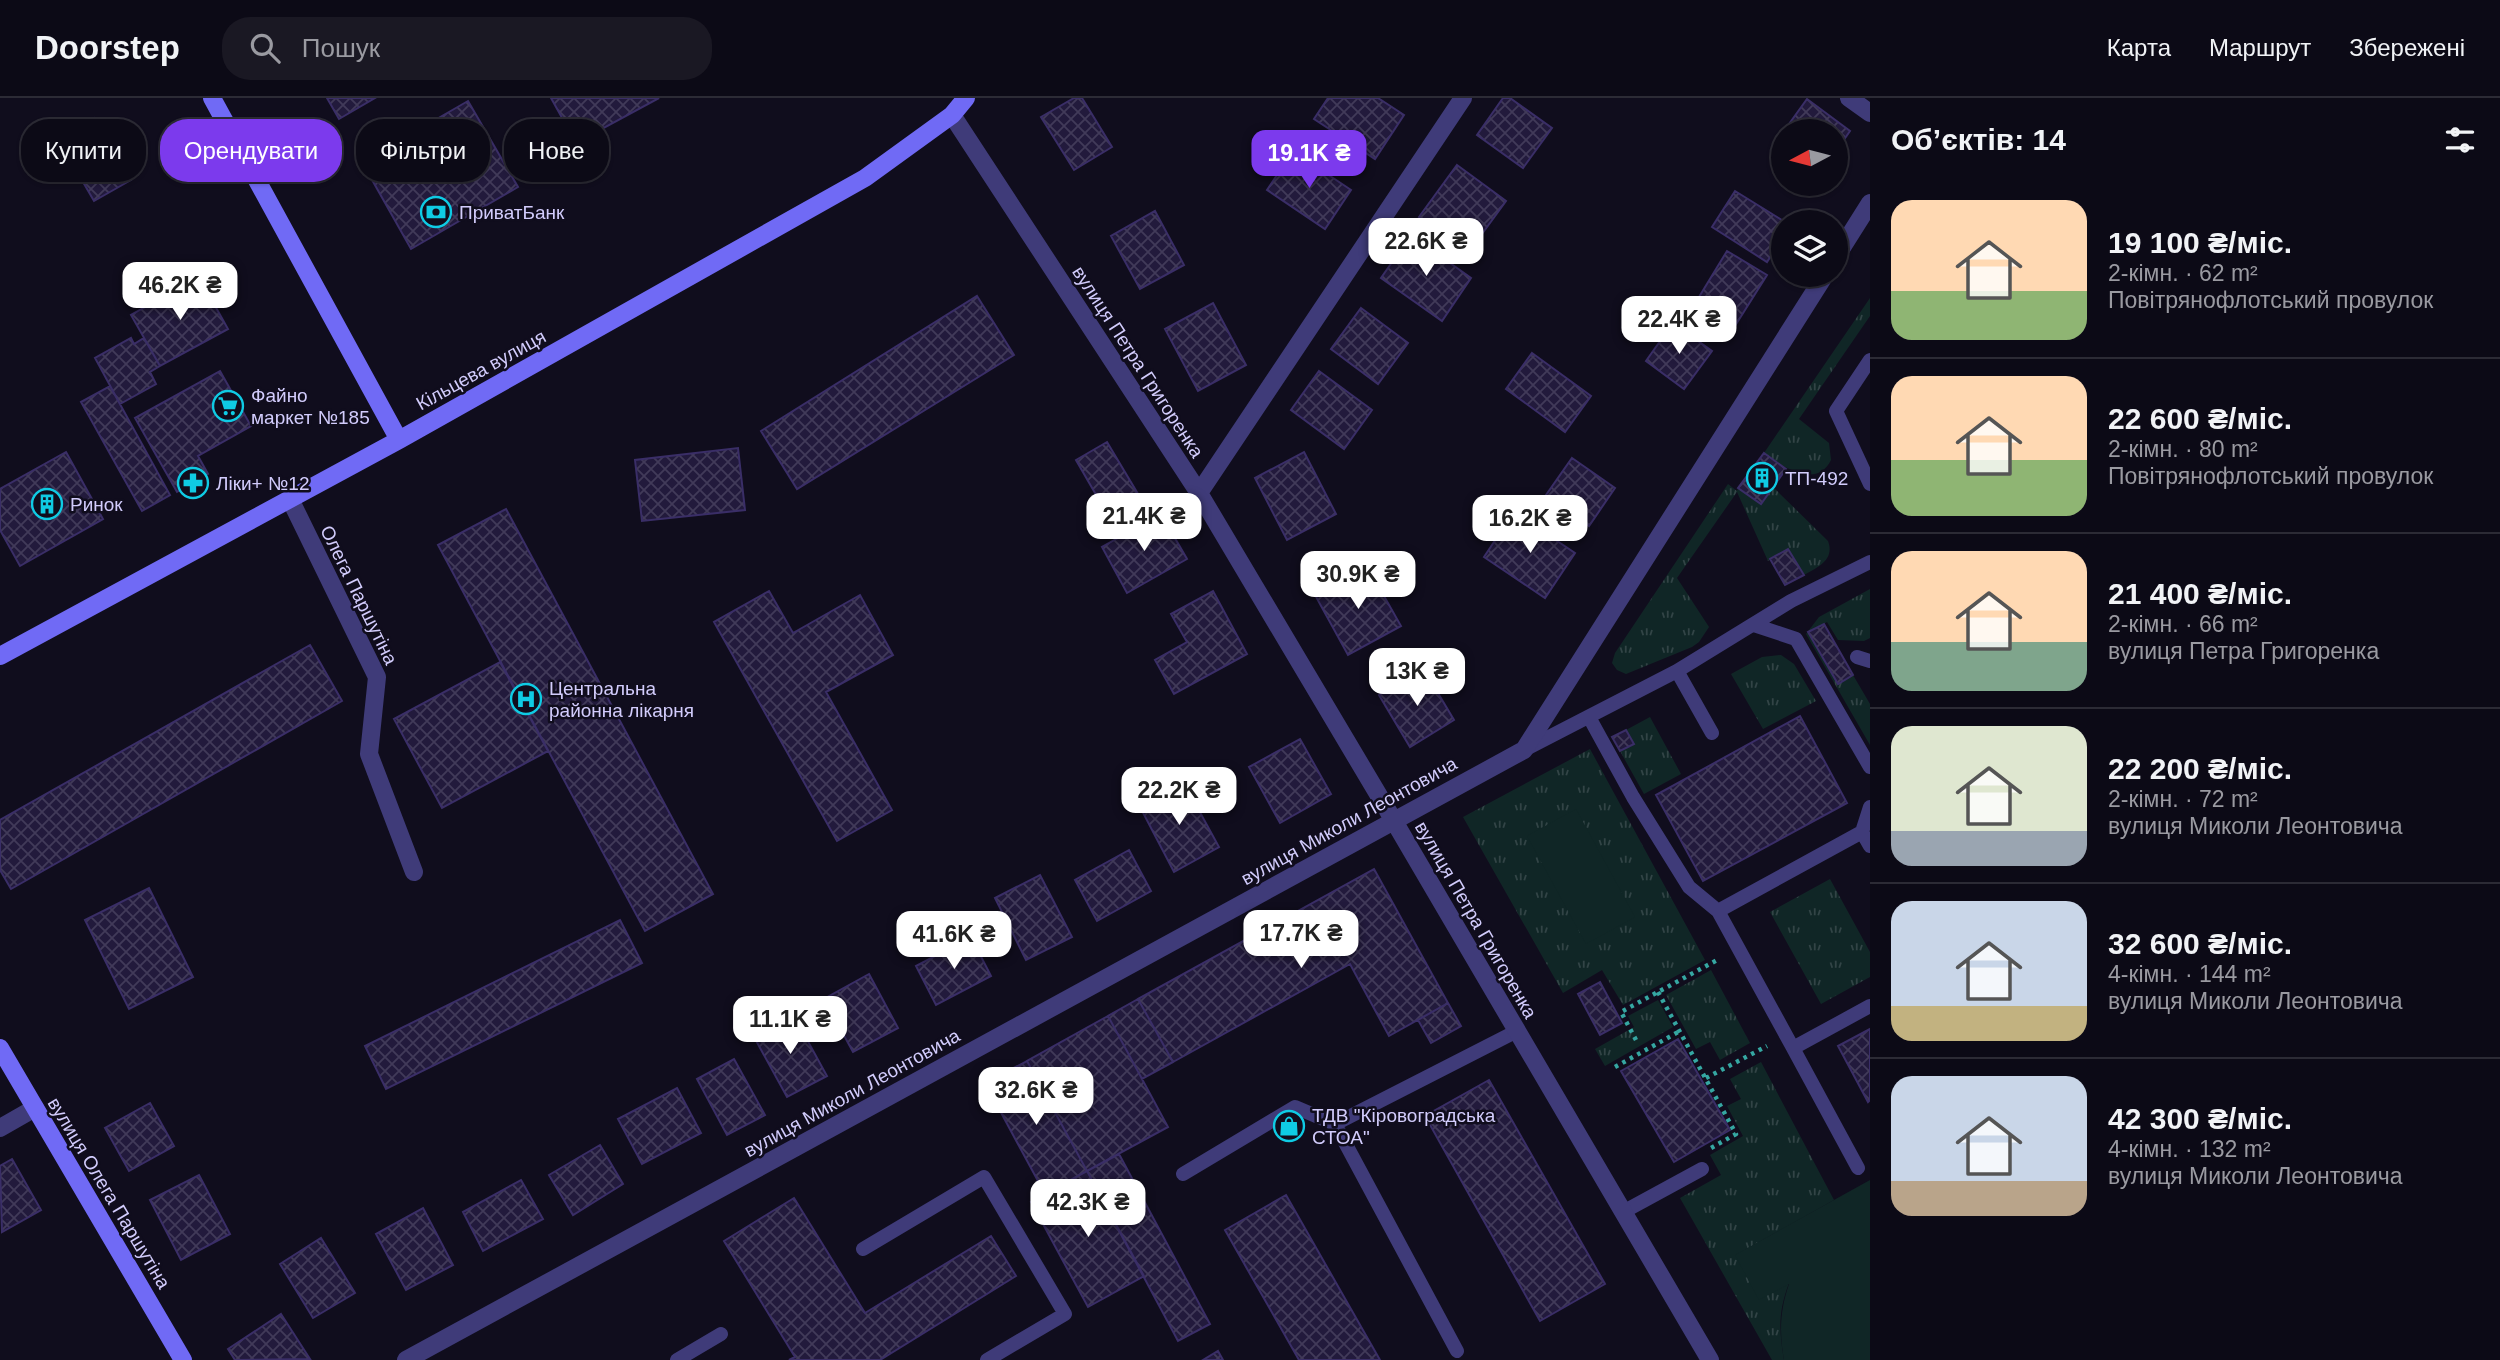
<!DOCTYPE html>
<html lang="uk">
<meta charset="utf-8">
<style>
:root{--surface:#0c0a16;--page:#1a1823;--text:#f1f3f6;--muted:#9a9aa1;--line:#2c2b35;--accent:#7c3aed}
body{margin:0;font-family:Arial,sans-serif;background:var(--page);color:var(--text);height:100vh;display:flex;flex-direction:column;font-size:26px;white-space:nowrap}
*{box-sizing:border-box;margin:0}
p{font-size:23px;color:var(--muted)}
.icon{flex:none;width:38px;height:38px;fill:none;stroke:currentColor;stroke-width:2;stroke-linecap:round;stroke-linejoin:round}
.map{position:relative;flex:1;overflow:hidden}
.sheet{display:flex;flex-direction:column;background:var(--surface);width:630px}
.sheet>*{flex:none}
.top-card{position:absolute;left:21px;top:21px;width:665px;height:63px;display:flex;gap:14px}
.needle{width:46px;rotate:263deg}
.tools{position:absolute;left:1771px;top:21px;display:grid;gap:14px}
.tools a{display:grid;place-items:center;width:77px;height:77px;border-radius:50%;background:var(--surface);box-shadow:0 2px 5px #0004,0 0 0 2px var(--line);font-size:35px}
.price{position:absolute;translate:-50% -60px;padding:0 16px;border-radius:14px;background:#fff;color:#222;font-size:23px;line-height:46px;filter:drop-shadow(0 2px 4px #0008)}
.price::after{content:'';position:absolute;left:50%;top:42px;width:21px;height:16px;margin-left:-10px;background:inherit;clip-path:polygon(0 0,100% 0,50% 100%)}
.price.selected{background:var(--accent);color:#fff}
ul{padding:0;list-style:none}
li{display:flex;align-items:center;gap:21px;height:175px;padding:0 21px}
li+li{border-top:2px solid var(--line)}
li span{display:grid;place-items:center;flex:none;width:196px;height:140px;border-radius:21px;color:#555}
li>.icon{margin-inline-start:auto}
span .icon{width:84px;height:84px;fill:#fffc;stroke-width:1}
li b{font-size:30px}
h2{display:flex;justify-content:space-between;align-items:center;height:84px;padding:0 21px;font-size:30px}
.chip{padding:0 24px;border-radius:28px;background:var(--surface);box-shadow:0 2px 5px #0004,0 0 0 2px var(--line);font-size:24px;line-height:63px}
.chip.selected{background:var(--accent);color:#fff}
header{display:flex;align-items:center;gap:42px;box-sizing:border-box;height:98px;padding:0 35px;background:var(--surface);border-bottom:2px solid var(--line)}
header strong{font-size:33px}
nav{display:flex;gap:38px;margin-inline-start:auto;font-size:24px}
.search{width:490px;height:63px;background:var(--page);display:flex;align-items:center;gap:18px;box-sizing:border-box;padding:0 24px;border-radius:28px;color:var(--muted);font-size:26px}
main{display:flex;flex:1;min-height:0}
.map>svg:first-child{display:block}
</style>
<header>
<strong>Doorstep</strong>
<div class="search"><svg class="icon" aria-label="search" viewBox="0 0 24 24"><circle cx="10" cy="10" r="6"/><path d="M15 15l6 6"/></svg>Пошук</div>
<nav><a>Карта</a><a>Маршрут</a><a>Збережені</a></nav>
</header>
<main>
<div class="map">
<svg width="1870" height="1262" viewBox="0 0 1870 1262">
<defs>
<pattern id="grass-tufts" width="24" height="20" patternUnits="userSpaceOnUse" patternTransform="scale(1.75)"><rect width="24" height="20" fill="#102626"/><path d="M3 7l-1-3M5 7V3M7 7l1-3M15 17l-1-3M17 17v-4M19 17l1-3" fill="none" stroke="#324446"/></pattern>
<pattern id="building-cross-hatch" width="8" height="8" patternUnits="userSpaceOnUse" patternTransform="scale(1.75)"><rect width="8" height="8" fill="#221a3c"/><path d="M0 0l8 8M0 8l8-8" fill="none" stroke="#413a59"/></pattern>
</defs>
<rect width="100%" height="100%" fill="#100d1d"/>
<!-- grass -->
<path fill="url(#grass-tufts)" d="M1870,200V218L1799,321L1829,345L1831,362C1816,392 1781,368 1764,355Z
M1728,386L1737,393L1738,390L1773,389L1828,443C1835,462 1818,469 1804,477L1788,451L1768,463L1737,394L1677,480L1709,529L1699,544L1692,549L1626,576L1617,572L1612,565L1615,555Z
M1870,491V540L1864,543L1838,542L1827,524L1808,535L1838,586L1853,577L1870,606V647L1806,536L1819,519Z
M1781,557L1794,566L1816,603L1763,631L1731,576L1762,559Z
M1650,619L1681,676L1644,696L1620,653L1634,646L1626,632Z
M1590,651L1705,862L1623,907L1602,872L1563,895L1463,719Z
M1830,781L1870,854V879L1821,906L1770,814Z
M1711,872L1750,945L1720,962L1710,944L1696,951L1666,897Z
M1658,902L1673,929L1605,968L1595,951L1634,929L1628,918Z
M1761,964L1834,1102L1736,1157L1789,1185C1778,1214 1779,1232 1784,1262H1772L1680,1100L1721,1077L1710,1057L1743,1038L1727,1008L1741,1001L1730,981Z"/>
<!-- pitch -->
<path fill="#102626" d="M1576,711L1635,819L1586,846L1527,738Z
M1870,1082V1262H1784C1779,1234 1780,1212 1789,1186L1759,1202L1735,1157Z"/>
<!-- building -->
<path fill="url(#building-cross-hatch)" stroke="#3a2e67" stroke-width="2" d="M327,0H375L339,21Z
M551,0H659L576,45Z
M1074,0H1082L1112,49L1074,72L1041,19Z
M1328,0H1378L1404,17L1375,61L1314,21Z
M1503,0H1510L1552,30L1523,70L1477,37Z
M1807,1L1850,33L1836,53V33H1784Z
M468,3L518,89L411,151L362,64Z
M94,20L131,82L94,103L58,41Z
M1783,34V59L1772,51Z
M1293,53L1351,92L1325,131L1267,92Z
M1457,67L1506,103L1468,155L1419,119Z
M1735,93L1785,124L1783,139L1767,164L1712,129Z
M1155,113L1184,167L1140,191L1111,138Z
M1411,137L1471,180L1442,223L1381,180Z
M1727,153L1767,177L1735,228L1696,204Z
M199,179L228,231L160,268L131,217Z
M977,198L1014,257L797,391L761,333Z
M1213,205L1246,267L1198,293L1165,231Z
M1361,210L1408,245L1378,286L1331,251Z
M1673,225L1712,253L1684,291L1646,263Z
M131,240L134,246L144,240L160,268L150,274L156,286L120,306L95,260Z
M1532,255L1591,298L1565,334L1506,291Z
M220,273L251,328L198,358L208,376L177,394L135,320Z
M1319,273L1372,312L1344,351L1291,312Z
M110,288L170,397L142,413L81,304Z
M1107,344L1138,396L1106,414L1076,362Z
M738,350L745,412L642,423L635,362Z
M66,354L103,421L20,468L0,432V391Z
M1304,354L1336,416L1287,442L1255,380Z
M1764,355L1786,371L1761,406L1738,390Z
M1572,360L1615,390L1589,428L1546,397Z
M506,411L713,796L645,833L438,447Z
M1514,414L1575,455L1545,500L1484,459Z
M1161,416L1187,461L1127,495L1102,449Z
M1788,451L1804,477L1785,487L1770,461Z
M1367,468L1401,528L1348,557L1315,497Z
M769,493L793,535L860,497L893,557L826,594L892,712L837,743L714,524Z
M1213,493L1247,556L1174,596L1155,562L1187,544L1171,516Z
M1824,526L1853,577L1838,586L1808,534Z
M310,547L342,603L11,791L0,772V722Z
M500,564L548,653L442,710L394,621Z
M1423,570L1454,622L1410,649L1379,597Z
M1800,618L1847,705L1703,783L1656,697Z
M1626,632L1634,646L1620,653L1612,639Z
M1300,641L1331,696L1280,725L1249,669Z
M1184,685L1219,749L1174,774L1140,709Z
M1129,752L1151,793L1097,823L1075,782Z
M1374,771L1448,905L1389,938L1350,866L1173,964L1138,901Z
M1040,777L1072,839L1026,862L995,800Z
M149,790L193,879L129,911L85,822Z
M620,822L642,865L386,991L365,948Z
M971,839L991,878L936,907L916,868Z
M869,876L898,930L853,954L824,901Z
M1600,884L1622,925L1600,937L1578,896Z
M1138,901L1173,964L1142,981L1108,918Z
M1448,905L1461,928L1431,945L1418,922Z
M794,918L827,978L787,999L754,939Z
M1108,918L1168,1029L1087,1073L1027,963Z
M1870,931V1002L1868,1004L1838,948Z
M1678,941L1730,1032L1674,1064L1621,973Z
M734,961L765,1017L727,1037L697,981Z
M1027,963L1087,1073L1045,1096L985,985Z
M1489,982L1605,1186L1540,1223L1425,1018Z
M677,990L701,1035L642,1066L618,1021Z
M150,1005L174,1048L129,1073L105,1030Z
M600,1047L623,1086L573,1117L549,1077Z
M1119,1056L1210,1226L1178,1243L1087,1073Z
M12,1061L41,1112L2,1134L0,1068Z
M1087,1073L1144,1178L1088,1209L1031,1104Z
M199,1077L230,1136L181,1162L150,1102Z
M521,1082L543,1121L483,1153L463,1114Z
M1286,1097L1380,1262H1299L1225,1132Z
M794,1100L865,1215L991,1138L1016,1178L880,1262H789L795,1259L724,1143Z
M423,1110L453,1167L406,1192L376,1136Z
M321,1140L355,1195L313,1220L280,1166Z
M281,1216L310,1261L235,1262L228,1251Z
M1218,1253L1223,1262H1203Z"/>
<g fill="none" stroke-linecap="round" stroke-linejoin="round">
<!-- path -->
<path stroke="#35a7a2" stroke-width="4.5" stroke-dasharray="3.5 5" stroke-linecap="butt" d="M1658,894L1736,1036L1711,1050
M1636,942L1621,914L1719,861
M1615,969L1680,933
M1706,980L1767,948"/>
<!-- lane -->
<path stroke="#3f3b79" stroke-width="14" d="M1870,262L1836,313L1870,386
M1754,527L1796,541L1870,669
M1857,559L1870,563
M1677,573L1712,635
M1589,619L1633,699L1689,789L1718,813L1793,950L1870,908
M1524,652L1677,573L1791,503L1870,464
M1862,734L1870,709
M1718,813L1862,734L1870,748
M1793,950L1858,1070
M1183,1076L1295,1009L1335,1026
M1623,1114L1702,1071
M863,1151L984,1079L1065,1216L987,1262
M1457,1253L1335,1026L1517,933
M677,1262L721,1236"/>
<!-- street -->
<path stroke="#3f3b79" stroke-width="18" d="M1849,0L1870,15
M952,17L1199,395L1394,723L1710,1262
M1836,159L1870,105
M1199,395L1463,0
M290,401L377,579L369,656L414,774
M0,1030L35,1010
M406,1262L1524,652L1825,177"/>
<!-- secondary -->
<path stroke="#706af5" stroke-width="18" d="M212,0L399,342
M0,558L399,342L865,80L952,17L966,0
M0,950L183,1262"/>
</g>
<!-- icons -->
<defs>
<g id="bank-ring" transform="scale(1.575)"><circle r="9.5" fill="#100d1d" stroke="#0fcbe4" stroke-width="1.5"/><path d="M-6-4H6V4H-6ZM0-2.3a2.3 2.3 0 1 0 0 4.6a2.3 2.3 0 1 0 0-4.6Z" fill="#0fcbe4"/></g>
<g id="supermarket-ring" transform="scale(1.575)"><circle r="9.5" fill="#100d1d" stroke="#0fcbe4" stroke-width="1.5"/><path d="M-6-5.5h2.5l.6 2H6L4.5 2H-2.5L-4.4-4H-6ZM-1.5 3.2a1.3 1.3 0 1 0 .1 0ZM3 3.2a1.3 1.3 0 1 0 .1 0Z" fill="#0fcbe4"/></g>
<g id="building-ring" transform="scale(1.575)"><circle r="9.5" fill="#100d1d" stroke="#0fcbe4" stroke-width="1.5"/><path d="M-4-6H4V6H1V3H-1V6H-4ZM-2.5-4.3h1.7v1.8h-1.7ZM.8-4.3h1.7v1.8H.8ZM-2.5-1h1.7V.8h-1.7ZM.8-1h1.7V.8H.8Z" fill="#0fcbe4"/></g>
<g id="pharmacy-ring" transform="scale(1.575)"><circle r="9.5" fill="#100d1d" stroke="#0fcbe4" stroke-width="1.5"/><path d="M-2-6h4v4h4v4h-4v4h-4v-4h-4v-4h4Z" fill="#0fcbe4"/></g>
<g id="hospital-ring" transform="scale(1.575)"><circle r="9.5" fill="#100d1d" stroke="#0fcbe4" stroke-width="1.5"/><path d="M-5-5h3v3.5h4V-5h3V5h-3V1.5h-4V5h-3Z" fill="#0fcbe4"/></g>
<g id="shop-ring" transform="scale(1.575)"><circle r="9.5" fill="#100d1d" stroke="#0fcbe4" stroke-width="1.5"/><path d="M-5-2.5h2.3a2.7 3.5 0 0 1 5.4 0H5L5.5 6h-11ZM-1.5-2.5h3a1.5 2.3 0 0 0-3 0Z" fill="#0fcbe4"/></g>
</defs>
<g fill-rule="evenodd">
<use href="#bank-ring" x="436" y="114"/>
<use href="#supermarket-ring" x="228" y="308"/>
<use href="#building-ring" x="1762" y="380"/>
<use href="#pharmacy-ring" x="193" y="385"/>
<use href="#building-ring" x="47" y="406"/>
<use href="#hospital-ring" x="526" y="601"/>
<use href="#shop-ring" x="1289" y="1028"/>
</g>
<g text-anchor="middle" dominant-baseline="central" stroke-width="5" stroke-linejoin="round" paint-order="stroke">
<!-- poi labels -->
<g font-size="19" fill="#d2ccfc" stroke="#100d1d" text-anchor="start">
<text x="459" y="114">ПриватБанк</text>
<text x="251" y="297">Файно<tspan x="251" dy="22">маркет №185</tspan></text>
<text x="1785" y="380">ТП-492</text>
<text x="216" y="385">Ліки+ №12</text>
<text x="70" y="406">Ринок</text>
<text x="549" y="590">Центральна<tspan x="549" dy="22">районна лікарня</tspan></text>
<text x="1312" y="1017">ТДВ "Кіровоградська<tspan x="1312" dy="22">СТОА"</tspan></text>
</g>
<!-- street labels -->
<g font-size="19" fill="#d2ccfc" stroke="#100d1d">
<text transform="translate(1138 264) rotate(57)">вулиця Петра Григоренка</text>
<text transform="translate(481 272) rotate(-29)">Кільцева вулиця</text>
<text transform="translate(359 497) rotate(64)">Олега Паршутіна</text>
<text transform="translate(1349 723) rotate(-29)">вулиця Миколи Леонтовича</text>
<text transform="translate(1476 822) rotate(60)">вулиця Петра Григоренка</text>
<text transform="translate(852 995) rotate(-29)">вулиця Миколи Леонтовича</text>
<text transform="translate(109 1095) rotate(59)">вулиця Олега Паршутіна</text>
</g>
</g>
</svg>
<div class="tools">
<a><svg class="needle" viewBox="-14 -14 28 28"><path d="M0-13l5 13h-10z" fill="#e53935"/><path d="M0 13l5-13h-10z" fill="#9a9aa1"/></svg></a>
<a><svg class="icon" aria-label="layers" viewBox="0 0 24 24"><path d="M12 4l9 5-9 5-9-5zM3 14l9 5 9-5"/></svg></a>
</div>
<b class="price selected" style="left:1309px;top:92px">19.1K ₴</b>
<b class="price" style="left:1426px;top:180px">22.6K ₴</b>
<b class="price" style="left:180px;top:224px">46.2K ₴</b>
<b class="price" style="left:1679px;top:258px">22.4K ₴</b>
<b class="price" style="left:1144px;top:455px">21.4K ₴</b>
<b class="price" style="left:1530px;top:457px">16.2K ₴</b>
<b class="price" style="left:1358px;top:513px">30.9K ₴</b>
<b class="price" style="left:1417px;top:610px">13K ₴</b>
<b class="price" style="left:1179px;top:729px">22.2K ₴</b>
<b class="price" style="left:1301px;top:872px">17.7K ₴</b>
<b class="price" style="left:954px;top:873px">41.6K ₴</b>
<b class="price" style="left:790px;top:958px">11.1K ₴</b>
<b class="price" style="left:1036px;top:1029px">32.6K ₴</b>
<b class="price" style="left:1088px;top:1141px">42.3K ₴</b>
<div class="top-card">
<a class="chip">Купити</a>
<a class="chip selected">Орендувати</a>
<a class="chip">Фільтри</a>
<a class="chip">Нове</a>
</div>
</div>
<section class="sheet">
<h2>Об’єктів: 14<svg class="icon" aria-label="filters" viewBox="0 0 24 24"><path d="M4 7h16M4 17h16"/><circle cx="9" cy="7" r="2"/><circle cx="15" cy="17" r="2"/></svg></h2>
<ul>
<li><span style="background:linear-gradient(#ffd9b3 65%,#8fb573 0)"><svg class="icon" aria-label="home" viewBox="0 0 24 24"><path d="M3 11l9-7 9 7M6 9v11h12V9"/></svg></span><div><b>19 100 ₴/міс.</b><p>2-кімн. · 62 m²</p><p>Повітрянофлотський провулок</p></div></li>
<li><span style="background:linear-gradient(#ffd9b3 60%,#8fb573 0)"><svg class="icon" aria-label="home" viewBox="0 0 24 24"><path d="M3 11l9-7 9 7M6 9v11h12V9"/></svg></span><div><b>22 600 ₴/міс.</b><p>2-кімн. · 80 m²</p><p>Повітрянофлотський провулок</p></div></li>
<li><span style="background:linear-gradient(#ffd9b3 65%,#7fa58c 0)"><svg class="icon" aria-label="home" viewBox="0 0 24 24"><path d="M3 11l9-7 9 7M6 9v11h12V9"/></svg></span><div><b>21 400 ₴/міс.</b><p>2-кімн. · 66 m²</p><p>вулиця Петра Григоренка</p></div></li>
<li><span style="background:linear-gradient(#dfe7d0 75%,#9aa5b1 0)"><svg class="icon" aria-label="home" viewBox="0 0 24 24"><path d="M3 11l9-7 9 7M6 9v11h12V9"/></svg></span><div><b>22 200 ₴/міс.</b><p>2-кімн. · 72 m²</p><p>вулиця Миколи Леонтовича</p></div></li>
<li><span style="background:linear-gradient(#c9d6e8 75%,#c2b280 0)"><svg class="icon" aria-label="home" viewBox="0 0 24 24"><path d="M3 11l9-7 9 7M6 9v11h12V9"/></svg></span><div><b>32 600 ₴/міс.</b><p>4-кімн. · 144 m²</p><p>вулиця Миколи Леонтовича</p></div></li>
<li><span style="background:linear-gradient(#c9d6e8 75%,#b9a48a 0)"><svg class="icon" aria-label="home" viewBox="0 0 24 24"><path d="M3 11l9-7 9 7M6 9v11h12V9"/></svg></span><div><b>42 300 ₴/міс.</b><p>4-кімн. · 132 m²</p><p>вулиця Миколи Леонтовича</p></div></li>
</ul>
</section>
</main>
